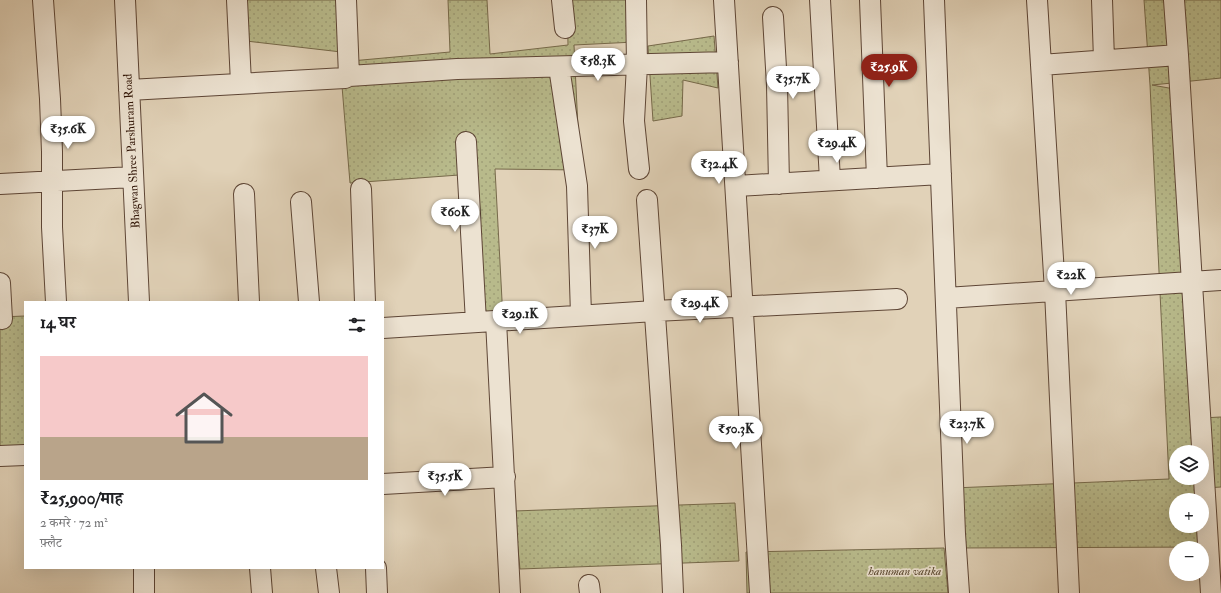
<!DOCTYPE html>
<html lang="hi">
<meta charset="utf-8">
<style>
:root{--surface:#fff;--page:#f6f6f6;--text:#202124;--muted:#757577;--accent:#8f2418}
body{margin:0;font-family:"IM FELL Double Pica","Noto Serif Devanagari",serif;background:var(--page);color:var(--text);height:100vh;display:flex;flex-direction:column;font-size:15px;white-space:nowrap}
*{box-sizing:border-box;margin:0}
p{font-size:13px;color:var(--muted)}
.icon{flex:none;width:22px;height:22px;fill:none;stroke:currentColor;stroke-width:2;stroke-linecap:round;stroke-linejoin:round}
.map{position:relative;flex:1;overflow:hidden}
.drawer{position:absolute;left:24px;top:301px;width:360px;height:268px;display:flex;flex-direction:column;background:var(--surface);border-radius:0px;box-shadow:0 4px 16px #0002}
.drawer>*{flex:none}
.fabs{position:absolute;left:1169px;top:445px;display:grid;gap:8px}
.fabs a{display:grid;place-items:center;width:40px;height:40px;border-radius:50%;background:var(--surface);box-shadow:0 4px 16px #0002;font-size:20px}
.price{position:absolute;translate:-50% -34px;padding:0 9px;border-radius:14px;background:#fff;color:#222;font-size:13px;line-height:26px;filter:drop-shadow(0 1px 2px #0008)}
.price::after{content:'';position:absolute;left:50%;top:24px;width:12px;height:9px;margin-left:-6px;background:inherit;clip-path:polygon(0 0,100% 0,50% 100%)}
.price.selected{background:var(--accent);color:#fff}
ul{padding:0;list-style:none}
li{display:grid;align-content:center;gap:8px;height:212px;padding:0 16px}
li span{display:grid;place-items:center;height:124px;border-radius:0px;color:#555}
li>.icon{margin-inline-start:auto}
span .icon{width:72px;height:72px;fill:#fffc;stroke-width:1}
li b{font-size:17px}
h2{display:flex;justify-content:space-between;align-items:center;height:48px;padding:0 16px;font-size:17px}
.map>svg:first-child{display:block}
</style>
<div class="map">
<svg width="1221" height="593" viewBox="0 0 1221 593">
<defs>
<pattern id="park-dots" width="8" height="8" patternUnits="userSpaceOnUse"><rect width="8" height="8" fill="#b8ba8b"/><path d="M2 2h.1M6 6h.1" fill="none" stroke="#9f9f77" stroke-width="1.8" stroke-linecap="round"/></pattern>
</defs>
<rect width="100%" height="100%" fill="#e1d2b8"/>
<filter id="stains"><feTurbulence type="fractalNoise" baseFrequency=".005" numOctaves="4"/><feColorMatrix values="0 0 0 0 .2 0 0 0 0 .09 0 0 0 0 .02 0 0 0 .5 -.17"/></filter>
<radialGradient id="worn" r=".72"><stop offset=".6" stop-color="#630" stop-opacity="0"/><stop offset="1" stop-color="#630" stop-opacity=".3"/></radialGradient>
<!-- park -->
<path fill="url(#park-dots)" stroke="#76694a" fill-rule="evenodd" d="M244,0H348L350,53L246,41Z
M448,0H487L490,54L568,45L567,0H633L635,42L574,45L580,170L495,169L503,319L471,314L459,175L350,183L340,62L450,52Z
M1144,0H1221V78L1152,85L1180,90L1201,418L1221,417V487L1205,488L1208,547L956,548L953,488L1169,479L1150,85ZM1176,452H1202V478H1176ZM1176,500H1202V526H1176Z
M714,36L718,88L683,80L682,116L653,121L648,46Z
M25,316V449L0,450V317Z
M735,503L739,561L520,569L514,511Z
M944,548L948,593H747L746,552Z"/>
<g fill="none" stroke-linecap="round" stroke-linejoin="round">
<!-- minor casing -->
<g stroke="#5e4636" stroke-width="22">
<path id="minor" d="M43,0L50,99L52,152V227L56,302
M125,0L139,302
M237,0L241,83
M346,0L349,76
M562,0L565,28
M636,0L637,65L634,121L639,169
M724,0L760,593
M820,0L830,180
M870,0L877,178
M934,0L955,534L959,593
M1037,0L1055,291L1069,593
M1102,0L1104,60
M1174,0L1178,55L1211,593
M773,17L777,85L779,184
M1041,65L1178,55
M559,67L577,186L581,315
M129,90L345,78L349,76L457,69L728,62
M466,142L476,322
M0,184L133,177
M736,186L941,174
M361,189L365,302
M244,194L249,302
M647,200L671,545L673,593
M301,202L309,302
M0,283L2,319
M946,298L1221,280
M496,321L510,593
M383,328L655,311L897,299
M0,456L25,455
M383,484L505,477
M260,568L262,593
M326,568L329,593
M376,568L377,593
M589,585L590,593
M144,593V568"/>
</g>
<!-- minor -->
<use href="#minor" stroke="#ece2d1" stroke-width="20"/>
</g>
<g text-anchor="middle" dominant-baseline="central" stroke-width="3.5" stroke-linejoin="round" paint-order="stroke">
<!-- street labels -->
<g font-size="12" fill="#33180a" stroke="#ece2d1">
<text transform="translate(132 151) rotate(-93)">Bhagwan Shree Parshuram Road</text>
</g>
<!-- park labels -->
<g font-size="12" font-style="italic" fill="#5b4931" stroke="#ece2d1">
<text x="905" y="571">hanuman vatika</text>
</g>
</g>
<rect width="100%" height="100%" filter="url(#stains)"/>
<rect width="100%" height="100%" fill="url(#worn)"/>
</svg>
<div class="fabs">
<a><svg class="icon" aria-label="layers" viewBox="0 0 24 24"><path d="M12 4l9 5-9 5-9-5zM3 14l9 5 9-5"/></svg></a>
<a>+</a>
<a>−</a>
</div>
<b class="price" style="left:598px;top:82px">₹58.3K</b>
<b class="price selected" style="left:889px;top:88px">₹25.9K</b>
<b class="price" style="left:793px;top:100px">₹35.7K</b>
<b class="price" style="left:68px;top:150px">₹35.6K</b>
<b class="price" style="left:837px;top:164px">₹29.4K</b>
<b class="price" style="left:719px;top:185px">₹32.4K</b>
<b class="price" style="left:455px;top:233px">₹60K</b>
<b class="price" style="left:595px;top:250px">₹37K</b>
<b class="price" style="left:1071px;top:296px">₹22K</b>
<b class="price" style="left:700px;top:324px">₹29.4K</b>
<b class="price" style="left:520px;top:335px">₹29.1K</b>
<b class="price" style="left:967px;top:445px">₹23.7K</b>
<b class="price" style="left:736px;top:450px">₹50.3K</b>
<b class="price" style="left:445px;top:497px">₹35.5K</b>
<section class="drawer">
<h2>14 घर<svg class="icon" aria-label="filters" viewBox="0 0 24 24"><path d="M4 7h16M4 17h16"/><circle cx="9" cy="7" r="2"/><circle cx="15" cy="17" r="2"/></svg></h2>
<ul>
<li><span style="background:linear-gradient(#f6c9c9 65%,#b9a48a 0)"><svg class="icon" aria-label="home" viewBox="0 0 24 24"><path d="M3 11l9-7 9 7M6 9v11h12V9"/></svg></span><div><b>₹25,900/माह</b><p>2 कमरे · 72 m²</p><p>फ़्लैट</p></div></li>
</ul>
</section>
</div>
